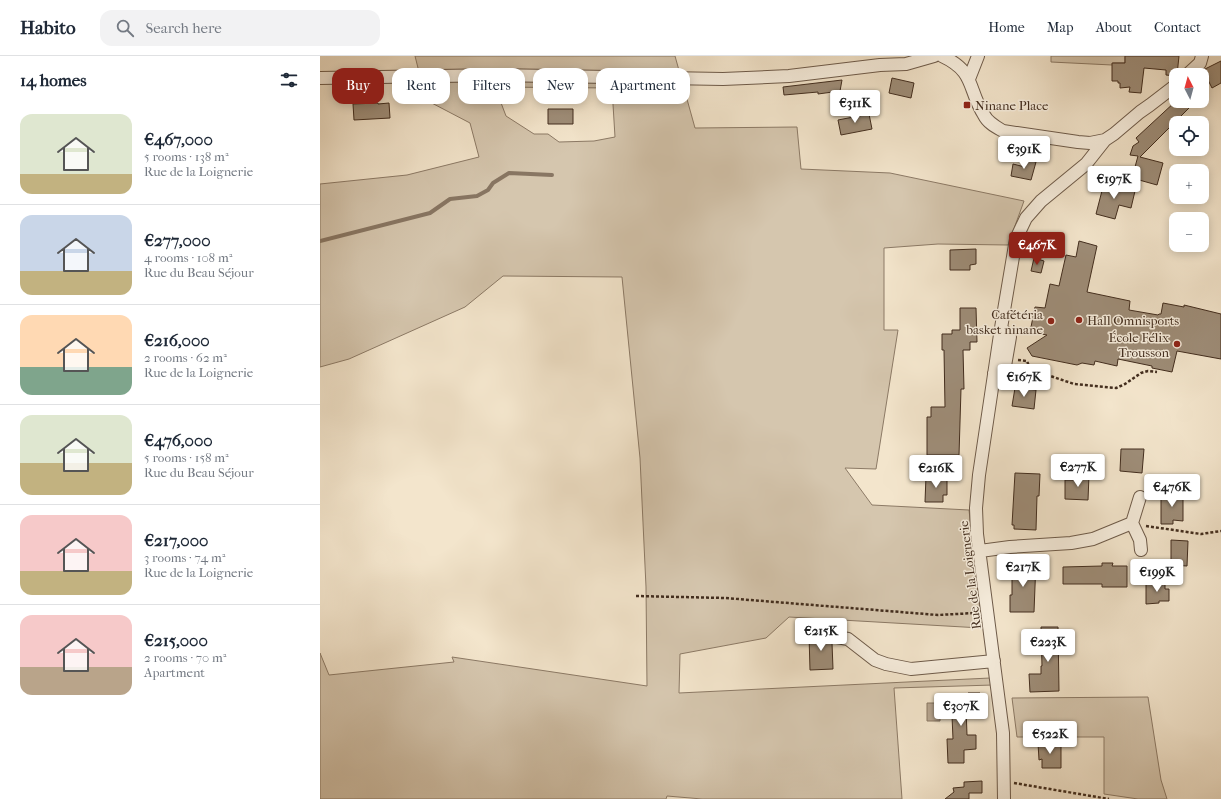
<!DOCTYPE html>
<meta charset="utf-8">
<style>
:root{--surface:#fff;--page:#f2f2f3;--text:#1f2937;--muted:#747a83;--line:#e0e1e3;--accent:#8f2418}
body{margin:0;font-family:"IM FELL French Canon",serif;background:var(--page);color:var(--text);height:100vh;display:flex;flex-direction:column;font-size:15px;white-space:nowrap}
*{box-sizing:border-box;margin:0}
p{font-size:13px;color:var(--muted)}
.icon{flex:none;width:22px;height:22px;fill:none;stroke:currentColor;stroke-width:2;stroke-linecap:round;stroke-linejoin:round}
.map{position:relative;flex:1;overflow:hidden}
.side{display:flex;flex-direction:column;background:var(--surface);width:320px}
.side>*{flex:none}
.top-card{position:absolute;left:12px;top:12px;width:380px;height:36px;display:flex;gap:8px}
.needle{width:26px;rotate:354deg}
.buttons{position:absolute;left:849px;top:12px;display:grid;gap:8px}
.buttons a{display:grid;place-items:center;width:40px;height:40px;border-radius:8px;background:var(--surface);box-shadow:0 2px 10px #0003;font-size:20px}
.price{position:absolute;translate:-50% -34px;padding:0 9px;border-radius:4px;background:#fff;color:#222;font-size:13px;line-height:26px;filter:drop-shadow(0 1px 2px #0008)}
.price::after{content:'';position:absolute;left:50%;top:24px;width:12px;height:9px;margin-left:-6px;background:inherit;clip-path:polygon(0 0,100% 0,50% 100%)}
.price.selected{background:var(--accent);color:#fff}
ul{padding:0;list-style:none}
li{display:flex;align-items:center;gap:12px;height:100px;padding:0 20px}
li+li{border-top:1px solid var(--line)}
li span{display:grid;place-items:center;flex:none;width:112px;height:80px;border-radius:12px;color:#555}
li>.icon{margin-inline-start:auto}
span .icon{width:48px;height:48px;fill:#fffc;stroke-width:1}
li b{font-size:17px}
h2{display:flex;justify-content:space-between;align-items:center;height:48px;padding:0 20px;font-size:17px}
.pill{padding:0 14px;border-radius:12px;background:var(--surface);box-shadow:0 2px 10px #0003;font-size:14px;line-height:36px}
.pill.selected{background:var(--accent);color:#fff}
header{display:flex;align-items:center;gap:24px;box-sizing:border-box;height:56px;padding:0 20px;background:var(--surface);border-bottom:1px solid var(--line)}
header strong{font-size:19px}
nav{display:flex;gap:22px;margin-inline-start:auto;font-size:14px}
.search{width:280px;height:36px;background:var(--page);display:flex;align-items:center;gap:10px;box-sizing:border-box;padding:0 14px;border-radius:12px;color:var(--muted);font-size:15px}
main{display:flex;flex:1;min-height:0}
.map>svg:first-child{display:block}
</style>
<header>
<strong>Habito</strong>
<div class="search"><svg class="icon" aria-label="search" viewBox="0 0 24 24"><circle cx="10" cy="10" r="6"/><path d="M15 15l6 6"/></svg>Search here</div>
<nav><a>Home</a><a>Map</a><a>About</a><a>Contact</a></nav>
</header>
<main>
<section class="side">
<h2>14 homes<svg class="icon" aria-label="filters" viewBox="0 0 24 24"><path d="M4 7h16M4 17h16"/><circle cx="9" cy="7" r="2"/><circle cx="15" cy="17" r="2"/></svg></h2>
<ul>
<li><span style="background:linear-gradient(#dfe7d0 75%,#c2b280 0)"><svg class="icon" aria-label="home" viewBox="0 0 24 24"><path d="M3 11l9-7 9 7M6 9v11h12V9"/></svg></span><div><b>€467,000</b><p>5 rooms · 138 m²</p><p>Rue de la Loignerie</p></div></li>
<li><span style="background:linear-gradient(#c9d6e8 70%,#c2b280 0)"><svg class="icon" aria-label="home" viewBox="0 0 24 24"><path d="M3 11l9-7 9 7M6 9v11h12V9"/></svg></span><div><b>€277,000</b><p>4 rooms · 108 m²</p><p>Rue du Beau Séjour</p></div></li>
<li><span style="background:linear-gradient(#ffd9b3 65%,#7fa58c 0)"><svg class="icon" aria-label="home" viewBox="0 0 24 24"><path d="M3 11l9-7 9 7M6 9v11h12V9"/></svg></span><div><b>€216,000</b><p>2 rooms · 62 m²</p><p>Rue de la Loignerie</p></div></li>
<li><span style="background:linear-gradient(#dfe7d0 60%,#c2b280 0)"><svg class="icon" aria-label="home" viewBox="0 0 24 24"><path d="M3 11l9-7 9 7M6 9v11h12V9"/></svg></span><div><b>€476,000</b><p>5 rooms · 158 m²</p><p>Rue du Beau Séjour</p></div></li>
<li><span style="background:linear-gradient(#f6c9c9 70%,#c2b280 0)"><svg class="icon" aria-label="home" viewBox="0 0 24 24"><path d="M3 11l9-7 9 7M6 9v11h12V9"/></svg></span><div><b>€217,000</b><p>3 rooms · 74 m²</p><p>Rue de la Loignerie</p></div></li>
<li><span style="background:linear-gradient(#f6c9c9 65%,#b9a48a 0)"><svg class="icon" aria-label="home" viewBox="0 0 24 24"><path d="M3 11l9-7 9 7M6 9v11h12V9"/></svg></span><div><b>€215,000</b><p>2 rooms · 70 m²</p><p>Apartment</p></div></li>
</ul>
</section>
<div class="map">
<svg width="901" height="743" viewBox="0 0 901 743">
<rect width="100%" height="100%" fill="#f3e5cc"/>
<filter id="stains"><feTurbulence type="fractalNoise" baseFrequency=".005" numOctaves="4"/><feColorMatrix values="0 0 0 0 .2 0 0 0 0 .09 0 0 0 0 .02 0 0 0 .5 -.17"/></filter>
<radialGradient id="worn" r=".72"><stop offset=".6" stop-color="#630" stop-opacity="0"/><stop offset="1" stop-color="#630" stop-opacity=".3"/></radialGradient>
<!-- green -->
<path fill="#d5c6ae" stroke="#8c7a66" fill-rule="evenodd" d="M95,0H355L375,72L477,71L481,113L570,117L704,145L688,189L618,188L564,192V274H578L556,413L525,412L552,449L649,454L660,554L661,572L469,561L446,582L360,598L359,637L670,622L673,629L574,632L582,743H382L347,740L346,743H0V597L9,619L134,606L132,601L327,630L326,531L320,402L302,221L183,220L145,251L29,303L0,311V128L87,119L159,101L150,67L106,44ZM175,31L292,32L295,81L274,85L239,86L228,78H214L186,60Z
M731,0H805V7H793L792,9L731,6Z
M828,641L841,724L847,743H818L784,738V681H697L692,642Z"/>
<!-- water -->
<path fill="#b7a691" stroke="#887663" d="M607,647H616L617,661L620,660V665H607Z"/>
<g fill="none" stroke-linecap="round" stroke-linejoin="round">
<!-- stream -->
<path stroke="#887663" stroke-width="4" d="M0,185L110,157L130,143L157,140L168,134L173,127L189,117L232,119"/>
</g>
<!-- building -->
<path fill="#9e8d78" stroke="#422d1e" d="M805,0H859L857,19L856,20L846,19V14L824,12L821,37L809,36L810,31L800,32V27H798V25H792V7H805Z
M901,5V27L892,32L883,14Z
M572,22L594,27L591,42L569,37Z
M522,24L520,35L498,38V36L464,39L463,31Z
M856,45H862L869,52L820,101L843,107L837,129L812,122L818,100L810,99L813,90L819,86L816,82Z
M58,47V48L69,47L70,62L34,64L33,48Z
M228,53H253V68H228Z
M549,58L552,73L521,79L518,64Z
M706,104L716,106L711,124L691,120L693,108L705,111Z
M784,127L815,135L811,152L799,149L795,163L776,158Z
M759,185L777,190L767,236L810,245L809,254L838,259L839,258H841L843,247L864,251V249L901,258V303L857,295L852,316L832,312V310L798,303L797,310L775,305L774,309L762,307L757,309L712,300L707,292L727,279L710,276L715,251L725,252L730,228L739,230L746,199L756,201Z
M656,193V208L650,209V214H630V194Z
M714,202L724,205L721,217L711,215Z
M640,252H656L657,286H650V294H643L644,333H641L639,399H607V361H611V351H625L624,294H622V278H632V274H640Z
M695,332L716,334L714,353L692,350Z
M801,393H824L822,417L800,415Z
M695,417L720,418L719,440H717L716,474L694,473V469H692Z
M757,419H769L768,444L745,443V424H756Z
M606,420L627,421V439H623V446H605Z
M863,436V465L853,464V468H841V437Z
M851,484L868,485L867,510L851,509Z
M704,505H716L714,556H690V539H692V509H704Z
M782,507H793L792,510H807V531H782V528H743V511L782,510Z
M826,527H845V533H849V545H839V547L826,548Z
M721,571H738L739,635L710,636L709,618H721V610H722Z
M510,578V583L512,587L513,613L490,614L489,579Z
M648,637H660L661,650L646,651L647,679H656V693L644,694V707H628L627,683H633L632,660H628V641L648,640Z
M718,687L741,688V712H722V703L719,704Z
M662,725V737H649V743H625L634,736L633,732L644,731V726Z"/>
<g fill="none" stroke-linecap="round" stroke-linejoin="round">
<!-- minor casing -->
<g stroke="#6e5b4a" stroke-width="14">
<path id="minor" d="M622,0C656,16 647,32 664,59C668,67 676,71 683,75L758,86L770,87L785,84
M867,19L880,7L882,0
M0,22L179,19L403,23L469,20L560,9L586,8L614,0
M649,23L658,0
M674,317L685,310L690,281L681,272
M820,441L812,467L820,484L821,494
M660,495L690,491L751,487L773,483L812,467
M517,581L528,583L555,604L566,608L591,613L674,605
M684,743L683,677L657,478L656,452L659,419L681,272L696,183L706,162L721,145L766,108L785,84L794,78L820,56L830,49L856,29"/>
</g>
<!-- path -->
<path stroke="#422d1e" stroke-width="2.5" stroke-dasharray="3 2" stroke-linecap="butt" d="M698,304L707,305L710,313L754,328L796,332L805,328L821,317L828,315L837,316
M826,470L881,478L901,475
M316,540L405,542L618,559L655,557
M694,727L789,743"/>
<!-- minor -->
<use href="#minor" stroke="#f7eede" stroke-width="12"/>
</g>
<!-- markers -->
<g fill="#8f2418" stroke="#f7eede" stroke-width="1.5">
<rect x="643" y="45" width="8" height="8" rx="2"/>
<circle cx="759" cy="264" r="4"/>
<circle cx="731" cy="265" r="4"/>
<circle cx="857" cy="288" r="4"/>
</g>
<g text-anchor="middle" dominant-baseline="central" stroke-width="3" stroke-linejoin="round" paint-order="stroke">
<!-- poi labels -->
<g font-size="13" fill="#422d1e" stroke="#f7eede" text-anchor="start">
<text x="655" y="49">Ninane Place</text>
<text x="723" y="258" text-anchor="end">Cafétéria<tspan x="723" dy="15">basket ninane</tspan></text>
<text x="767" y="264">Hall Omnisports</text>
<text x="849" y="281" text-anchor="end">École Félix<tspan x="849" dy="15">Trousson</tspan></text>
</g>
<!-- street labels -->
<g font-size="13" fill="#422d1e" stroke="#f7eede">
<text transform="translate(650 519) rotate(-97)">Rue de la Loignerie</text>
</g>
</g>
<rect width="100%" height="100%" filter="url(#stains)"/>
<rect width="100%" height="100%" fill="url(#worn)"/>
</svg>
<div class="buttons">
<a><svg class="needle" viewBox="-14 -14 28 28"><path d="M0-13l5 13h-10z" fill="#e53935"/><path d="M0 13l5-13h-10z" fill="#747a83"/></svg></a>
<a><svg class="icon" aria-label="locate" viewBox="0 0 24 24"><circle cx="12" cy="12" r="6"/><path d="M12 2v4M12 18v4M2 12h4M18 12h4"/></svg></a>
<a>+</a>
<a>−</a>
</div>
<b class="price" style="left:535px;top:68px">€311K</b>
<b class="price" style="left:704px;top:114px">€391K</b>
<b class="price" style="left:794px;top:144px">€197K</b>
<b class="price selected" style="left:717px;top:210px">€467K</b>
<b class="price" style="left:704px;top:342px">€167K</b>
<b class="price" style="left:758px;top:432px">€277K</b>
<b class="price" style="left:616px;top:433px">€216K</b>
<b class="price" style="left:852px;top:452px">€476K</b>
<b class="price" style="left:703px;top:532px">€217K</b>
<b class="price" style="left:837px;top:537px">€199K</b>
<b class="price" style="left:501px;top:596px">€215K</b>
<b class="price" style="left:728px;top:607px">€223K</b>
<b class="price" style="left:641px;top:671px">€307K</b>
<b class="price" style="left:730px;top:699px">€522K</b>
<div class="top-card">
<a class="pill selected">Buy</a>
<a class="pill">Rent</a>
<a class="pill">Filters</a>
<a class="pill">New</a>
<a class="pill">Apartment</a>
</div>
</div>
</main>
